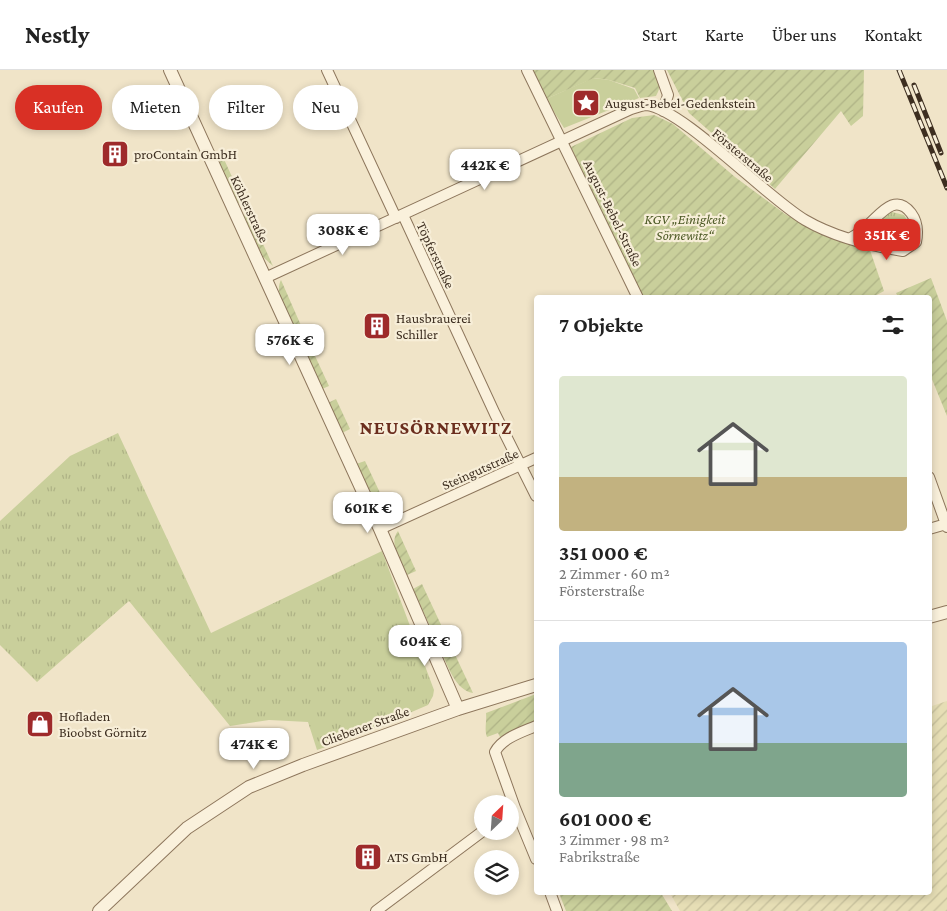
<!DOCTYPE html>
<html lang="de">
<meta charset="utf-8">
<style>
:root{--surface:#fff;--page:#f6f6f6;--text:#222;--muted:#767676;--line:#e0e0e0;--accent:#d93025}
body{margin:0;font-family:"Crimson Pro",serif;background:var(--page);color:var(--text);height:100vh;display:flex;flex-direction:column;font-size:19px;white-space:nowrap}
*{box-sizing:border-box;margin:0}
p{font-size:16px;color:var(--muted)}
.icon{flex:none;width:28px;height:28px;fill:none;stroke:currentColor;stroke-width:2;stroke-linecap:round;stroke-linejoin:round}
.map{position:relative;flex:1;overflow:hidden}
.details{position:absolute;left:534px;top:225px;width:398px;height:600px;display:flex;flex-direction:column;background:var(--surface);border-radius:5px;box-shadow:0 2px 8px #0003}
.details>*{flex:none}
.guide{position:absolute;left:15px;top:15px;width:444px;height:45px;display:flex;gap:10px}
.needle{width:32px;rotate:25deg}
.fabs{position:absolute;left:474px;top:725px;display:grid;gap:10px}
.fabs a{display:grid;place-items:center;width:45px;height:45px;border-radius:50%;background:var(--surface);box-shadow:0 2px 8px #0003;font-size:25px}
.price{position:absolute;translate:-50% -42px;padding:0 11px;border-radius:10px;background:#fff;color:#222;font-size:16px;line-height:32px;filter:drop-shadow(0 1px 2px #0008)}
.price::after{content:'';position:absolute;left:50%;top:30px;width:15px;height:11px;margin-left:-8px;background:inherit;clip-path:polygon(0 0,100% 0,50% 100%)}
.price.active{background:var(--accent);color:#fff}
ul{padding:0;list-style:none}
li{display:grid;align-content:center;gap:10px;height:265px;padding:0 25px}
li+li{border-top:1px solid var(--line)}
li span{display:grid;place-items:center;height:155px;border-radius:5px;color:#555}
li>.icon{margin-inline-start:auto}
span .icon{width:90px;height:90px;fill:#fffc;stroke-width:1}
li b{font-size:21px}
h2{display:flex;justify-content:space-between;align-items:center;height:60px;padding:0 25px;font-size:21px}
.chip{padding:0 18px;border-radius:22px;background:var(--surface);box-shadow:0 2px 8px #0003;font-size:18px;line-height:45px}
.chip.active{background:var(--accent);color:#fff}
header{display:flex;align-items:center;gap:30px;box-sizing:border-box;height:70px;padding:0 25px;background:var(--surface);border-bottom:1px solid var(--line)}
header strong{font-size:24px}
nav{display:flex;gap:28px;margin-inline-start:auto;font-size:18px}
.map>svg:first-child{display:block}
</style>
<header>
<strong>Nestly</strong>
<nav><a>Start</a><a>Karte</a><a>Über uns</a><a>Kontakt</a></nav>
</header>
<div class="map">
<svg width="947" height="841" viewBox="0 0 947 841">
<defs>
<pattern id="farmland-furrows" width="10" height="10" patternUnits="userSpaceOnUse" patternTransform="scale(1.25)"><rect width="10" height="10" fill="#e6deb5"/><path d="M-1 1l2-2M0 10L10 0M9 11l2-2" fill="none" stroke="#c6bf9b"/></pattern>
<pattern id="grass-tufts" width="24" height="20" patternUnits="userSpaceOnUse" patternTransform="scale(1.25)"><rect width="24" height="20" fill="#c9cf9b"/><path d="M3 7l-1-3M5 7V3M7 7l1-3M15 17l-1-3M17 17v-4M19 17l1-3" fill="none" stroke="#aeb285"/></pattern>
<pattern id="garden-furrows" width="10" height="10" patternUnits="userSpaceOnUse" patternTransform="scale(1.25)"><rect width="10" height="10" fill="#c9cf9b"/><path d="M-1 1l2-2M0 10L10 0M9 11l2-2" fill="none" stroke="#aeb285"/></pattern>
</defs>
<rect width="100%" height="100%" fill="#f0e4c8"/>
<!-- farmland -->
<path fill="url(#farmland-furrows)" d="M947,631V841H680L670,823L929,822V637Z"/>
<!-- grass -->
<path fill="url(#grass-tufts)" d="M892,142L904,145L910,155L909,165L900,172L876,168L872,163C873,153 884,145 892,142Z
M118,363L211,563L382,481L434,620L433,626L428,635L351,668L317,680L308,652L269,650L230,656L129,531L37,612L0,575V451L70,386Z"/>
<!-- park -->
<path fill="#c9cf9b" d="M593,8L609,10L634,19L639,28L564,58L546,29Z"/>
<!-- garden -->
<path fill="url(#garden-furrows)" d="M531,0H654C659,10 662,16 656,26L640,28L635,18L609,10L594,8L546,29Z
M667,0H864L863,46L851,56L841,41L775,119L689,43Z
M654,45L673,54L735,107L785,144L827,167L870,180L884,221L871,228L641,227L571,77L632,48Z
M223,87L243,131L238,133L218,89Z
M249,143L273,196L263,187L243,145Z
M931,208L947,251V346L929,302V228L898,227L896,223Z
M281,210L303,260L296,263C290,250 273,224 281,210Z
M309,273L329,316L322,319L302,277Z
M336,329L350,359L342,363L328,333Z
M365,391L390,444C371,439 364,410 356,394Z
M398,461L416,501L407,505C401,491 388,474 398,461Z
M422,514L443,559L433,563L413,519Z
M451,576L473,623C455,620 448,596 441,581Z
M536,624V652L500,667L498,663L487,667C484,659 487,652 486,643Z
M559,823H661L672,841H566Z"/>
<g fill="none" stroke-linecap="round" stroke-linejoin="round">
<!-- minor casing -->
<g stroke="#8d765c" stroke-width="12">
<path id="minor" d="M327,0L396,148
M527,0L638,228
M659,0L668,25L663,41
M403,145L495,344L536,426
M265,208L631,39C636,38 642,35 646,35C682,38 767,128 805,150C834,167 871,176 903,181L916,172C918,162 917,151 911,143C895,122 880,145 867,156C863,161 857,164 851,168
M929,407L947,457
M380,459L536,388
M929,459L946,454
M515,738L495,682C502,668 522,662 536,656
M511,740L515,738L536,789
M550,822L557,841
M376,841L483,761"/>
</g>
<!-- tertiary casing -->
<g stroke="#8d765c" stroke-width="14">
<path id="tertiary" d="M170,0L380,459L458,639
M929,547L947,542
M99,841L187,758L249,717L303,695L458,639L536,615"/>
</g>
<!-- minor -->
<use href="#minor" stroke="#faf1dc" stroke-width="10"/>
<!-- tertiary -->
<use href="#tertiary" stroke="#faf1dc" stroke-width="12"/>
<!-- rail casing -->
<g stroke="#3d2e20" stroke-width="5">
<path id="rail" d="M899,0L947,118
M914,15L941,83"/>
</g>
<!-- rail -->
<use href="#rail" stroke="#f7eed8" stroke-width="3" stroke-dasharray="9" stroke-linecap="butt"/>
</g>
<!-- icons -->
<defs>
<g id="sight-square" transform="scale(1.4375)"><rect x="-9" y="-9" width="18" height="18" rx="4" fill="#9e2a2b" stroke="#f7eed8"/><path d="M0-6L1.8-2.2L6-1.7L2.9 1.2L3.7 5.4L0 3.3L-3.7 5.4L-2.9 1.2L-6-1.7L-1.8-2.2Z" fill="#fff"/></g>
<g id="building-square" transform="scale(1.4375)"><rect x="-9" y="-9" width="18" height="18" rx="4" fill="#9e2a2b" stroke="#f7eed8"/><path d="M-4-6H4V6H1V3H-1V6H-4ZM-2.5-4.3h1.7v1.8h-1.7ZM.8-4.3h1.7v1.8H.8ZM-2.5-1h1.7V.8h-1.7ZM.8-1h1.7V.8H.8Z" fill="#fff"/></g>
<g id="shop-square" transform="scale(1.4375)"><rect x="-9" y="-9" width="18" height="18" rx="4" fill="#9e2a2b" stroke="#f7eed8"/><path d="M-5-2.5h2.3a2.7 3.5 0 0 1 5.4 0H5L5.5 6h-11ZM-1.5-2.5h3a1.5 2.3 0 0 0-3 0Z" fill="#fff"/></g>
</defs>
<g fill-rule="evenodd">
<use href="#sight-square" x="586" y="33"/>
<use href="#building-square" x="115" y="84"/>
<use href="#building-square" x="377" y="256"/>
<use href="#shop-square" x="40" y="654"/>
<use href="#building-square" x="368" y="787"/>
</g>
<g text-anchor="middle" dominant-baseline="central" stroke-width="4.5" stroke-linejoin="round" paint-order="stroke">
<!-- poi labels -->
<g font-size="14" fill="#3d2e20" stroke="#f7eed8" text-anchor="start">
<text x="605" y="33">August-Bebel-Gedenkstein</text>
<text x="134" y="84">proContain GmbH</text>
<text x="396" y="248">Hausbrauerei<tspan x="396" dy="16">Schiller</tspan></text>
<text x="59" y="646">Hofladen<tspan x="59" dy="16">Bioobst Görnitz</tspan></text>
<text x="387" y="787">ATS GmbH</text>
</g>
<!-- street labels -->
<g font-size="14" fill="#3d2e20" stroke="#f7eed8">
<text transform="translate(743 85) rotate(40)">Försterstraße</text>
<text transform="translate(250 139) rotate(65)">Köhlerstraße</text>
<text transform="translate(613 143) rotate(64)">August-Bebel-Straße</text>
<text transform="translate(436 185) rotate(65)">Töpferstraße</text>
<text transform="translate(480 399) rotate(-24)">Steingutstraße</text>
<text transform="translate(365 656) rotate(-20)">Cliebener Straße</text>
</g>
<!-- park labels -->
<g font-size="14" font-style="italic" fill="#4d5a26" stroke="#f7eed8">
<text x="685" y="149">KGV „Einigkeit<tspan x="685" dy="16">Sörnewitz“</tspan></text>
</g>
<!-- district labels -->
<g font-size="19" font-weight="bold" letter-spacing="1" fill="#6b2e1e" stroke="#f7eed8">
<text x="436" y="357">NEUSÖRNEWITZ</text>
</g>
</g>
</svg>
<div class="fabs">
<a><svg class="needle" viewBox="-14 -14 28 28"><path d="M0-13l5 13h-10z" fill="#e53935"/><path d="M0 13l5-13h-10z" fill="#767676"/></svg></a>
<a><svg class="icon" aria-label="layers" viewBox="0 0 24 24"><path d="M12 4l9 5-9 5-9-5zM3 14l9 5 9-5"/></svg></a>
</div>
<b class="price" style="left:485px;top:121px">442K €</b>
<b class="price" style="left:343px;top:186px">308K €</b>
<b class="price active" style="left:887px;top:191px">351K €</b>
<b class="price" style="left:290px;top:296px">576K €</b>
<b class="price" style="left:368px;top:464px">601K €</b>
<b class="price" style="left:425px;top:597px">604K €</b>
<b class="price" style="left:254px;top:700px">474K €</b>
<div class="guide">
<a class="chip active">Kaufen</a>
<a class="chip">Mieten</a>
<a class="chip">Filter</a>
<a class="chip">Neu</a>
</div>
<section class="details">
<h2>7 Objekte<svg class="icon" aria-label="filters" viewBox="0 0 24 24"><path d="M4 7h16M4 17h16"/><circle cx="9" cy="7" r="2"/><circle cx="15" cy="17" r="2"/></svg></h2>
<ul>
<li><span style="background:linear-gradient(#dfe7d0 65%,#c2b280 0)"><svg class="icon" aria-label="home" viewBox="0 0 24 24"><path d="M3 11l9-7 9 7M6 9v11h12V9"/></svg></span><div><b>351 000 €</b><p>2 Zimmer · 60 m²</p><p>Försterstraße</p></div></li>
<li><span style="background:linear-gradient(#a9c7e8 65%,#7fa58c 0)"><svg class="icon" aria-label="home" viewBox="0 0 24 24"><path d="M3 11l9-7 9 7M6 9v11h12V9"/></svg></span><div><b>601 000 €</b><p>3 Zimmer · 98 m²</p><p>Fabrikstraße</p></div></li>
</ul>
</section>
</div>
